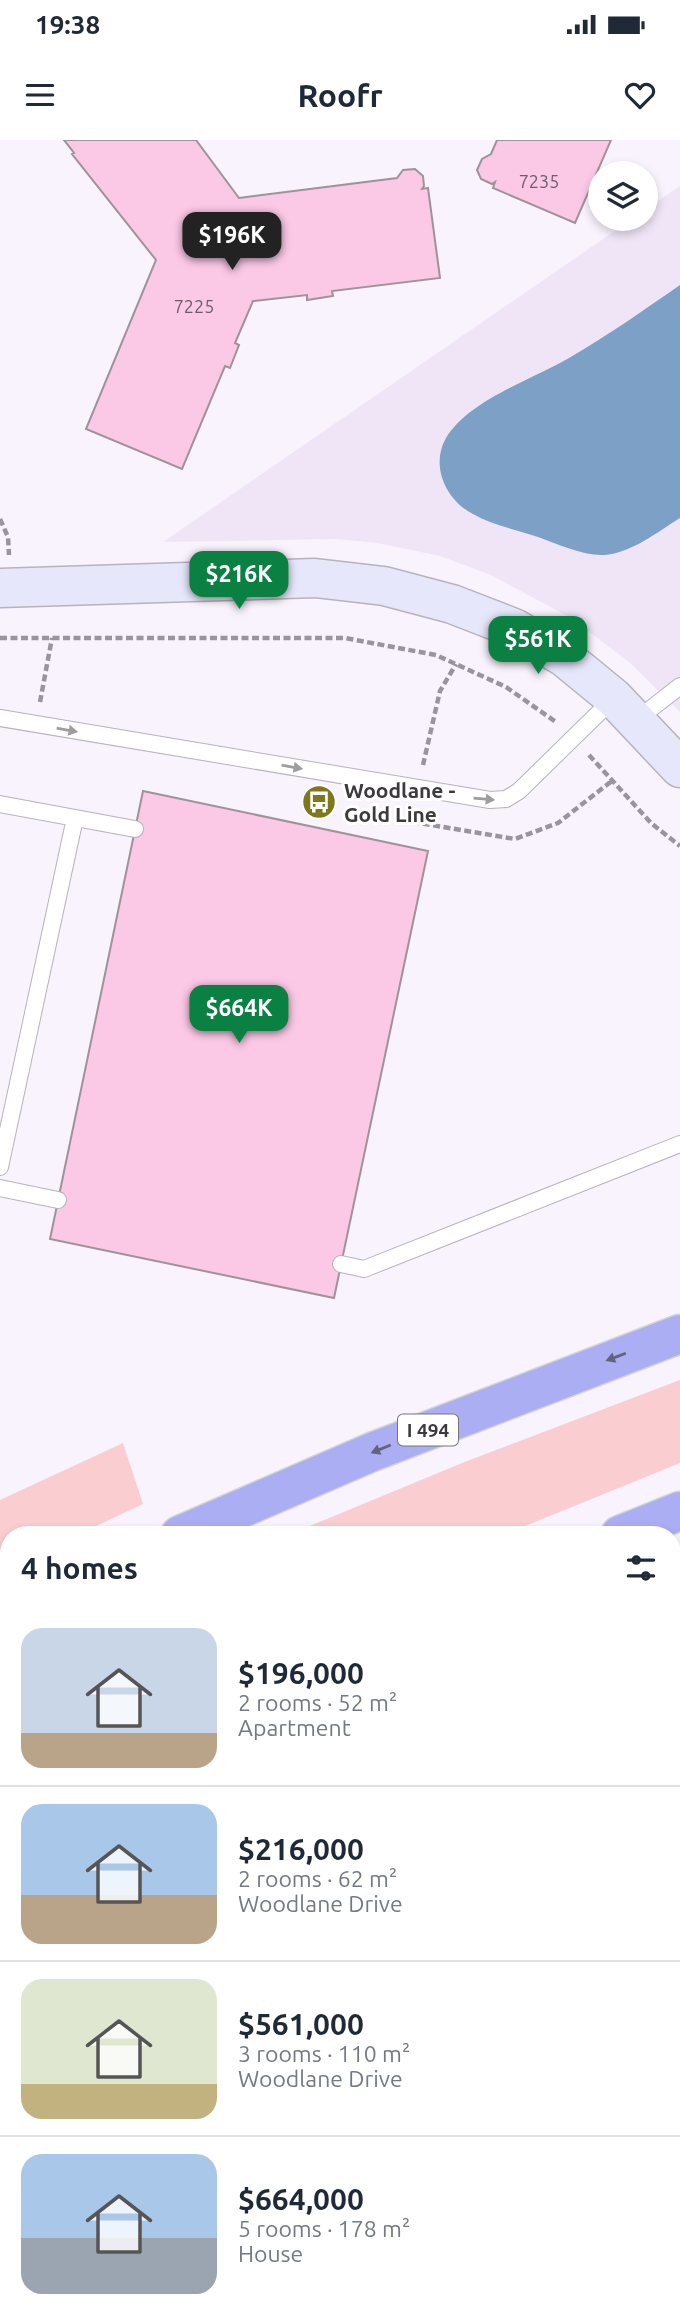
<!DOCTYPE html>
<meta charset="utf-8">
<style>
:root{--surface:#fff;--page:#f2f2f3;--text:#1f2937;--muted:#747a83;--line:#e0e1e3;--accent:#0b8043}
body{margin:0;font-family:Ubuntu,sans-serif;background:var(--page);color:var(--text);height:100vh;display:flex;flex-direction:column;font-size:26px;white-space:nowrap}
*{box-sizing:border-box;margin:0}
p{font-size:23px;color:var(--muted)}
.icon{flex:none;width:38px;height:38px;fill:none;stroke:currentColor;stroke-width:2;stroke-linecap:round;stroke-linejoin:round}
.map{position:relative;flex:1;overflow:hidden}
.side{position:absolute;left:0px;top:1386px;width:681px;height:798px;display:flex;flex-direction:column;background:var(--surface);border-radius:28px 28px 0 0;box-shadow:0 4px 10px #0003}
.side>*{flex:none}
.fabs{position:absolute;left:588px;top:21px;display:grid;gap:14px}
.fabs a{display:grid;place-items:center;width:70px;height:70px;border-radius:50%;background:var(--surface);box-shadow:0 4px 10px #0003;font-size:35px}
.price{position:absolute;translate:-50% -60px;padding:0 16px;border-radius:14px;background:var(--accent);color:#fff;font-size:23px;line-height:46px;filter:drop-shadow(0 2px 4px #0008)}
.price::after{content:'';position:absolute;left:50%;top:42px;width:21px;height:16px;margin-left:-10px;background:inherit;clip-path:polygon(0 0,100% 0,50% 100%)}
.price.on{background:#222;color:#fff}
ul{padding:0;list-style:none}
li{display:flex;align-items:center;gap:21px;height:175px;padding:0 21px}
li+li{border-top:2px solid var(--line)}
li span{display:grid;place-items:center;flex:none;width:196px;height:140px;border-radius:21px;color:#555}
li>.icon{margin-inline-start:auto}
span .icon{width:84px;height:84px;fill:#fffc;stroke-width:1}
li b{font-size:30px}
h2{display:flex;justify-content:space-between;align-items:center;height:84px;padding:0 21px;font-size:30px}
.status{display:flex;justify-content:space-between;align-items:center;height:49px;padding:0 35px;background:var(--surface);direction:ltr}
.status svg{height:19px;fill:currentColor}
header{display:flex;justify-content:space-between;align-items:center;height:91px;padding:0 21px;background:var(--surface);font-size:32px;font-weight:700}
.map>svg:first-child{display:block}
</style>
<div class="status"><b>19:38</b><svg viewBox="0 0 49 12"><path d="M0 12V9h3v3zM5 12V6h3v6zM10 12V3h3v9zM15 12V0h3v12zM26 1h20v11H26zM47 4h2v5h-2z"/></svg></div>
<header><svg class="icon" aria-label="menu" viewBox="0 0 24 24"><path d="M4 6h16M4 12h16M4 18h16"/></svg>Roofr<svg class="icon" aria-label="heart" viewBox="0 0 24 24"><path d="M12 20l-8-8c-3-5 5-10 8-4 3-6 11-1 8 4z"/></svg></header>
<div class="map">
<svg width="680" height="2184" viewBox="0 0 680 2184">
<rect width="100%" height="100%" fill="#f9f3fe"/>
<!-- built -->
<path fill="#efe5f6" d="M680,46V572L629,522L571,478L491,435L440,416L377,403L336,399L163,402L632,79H646V69Z
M680,1415V1894L672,1904V1418Z
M9,1711V2175H444L437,2184H0V1715Z"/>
<!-- green -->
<path fill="#facdd0" d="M680,1240V1323L503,1395H288L467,1321Z
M123,1303L143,1364L77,1395H9V1427L0,1431V1360Z
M680,1415V1527L672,1531V1418Z
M9,1520V1616L0,1620V1524Z
M9,1711V1821L0,1825V1715Z
M680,2060V2184H581L588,2175H672V2070Z
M112,2175H163L177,2184H88Z"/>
<!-- water -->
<path fill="#7da0c6" d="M680,145V378C657,392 632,413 604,415C583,416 558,404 538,397C517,390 492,385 473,374C446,360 430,326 446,298C469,260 531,240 569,218C607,196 644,170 680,145Z"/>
<!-- building -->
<path fill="#fbc8e6" stroke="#9f939a" stroke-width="2" d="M64,0H196L239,58L397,38L403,30L415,29L423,36L424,46L422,49L428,48L440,138L332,151L333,156L307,160V155L253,161L235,203L239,205L230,228L225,226L182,329L86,289L156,120L72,14L74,13Z
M497,0H611L575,83L493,48L495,42L492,44L481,39L477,30L482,19L491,14Z
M143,651L428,711L334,1158L50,1099Z
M672,1610L680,1628V1692L674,1695L676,1698L672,1700Z
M9,1880V1978L0,1980V1887L4,1886L3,1883Z
M217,2175H339L319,2184H220Z"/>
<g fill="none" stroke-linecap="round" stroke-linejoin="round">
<!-- lane casing -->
<g stroke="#b8b2bc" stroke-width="18">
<path id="lane" d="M0,578L490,660L506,659L519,651L614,558
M635,581L680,546
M0,664L135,689
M0,1027L75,678
M0,1048L58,1060
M341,1124L364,1129L680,1004"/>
</g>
<!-- secondary casing -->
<g stroke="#b8b2bc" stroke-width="41">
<path id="secondary" d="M0,448L315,438L384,446L452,464L514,488L564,517L614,558L680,628
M672,1953L680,1943
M483,2184L491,2175"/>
</g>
<!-- highway casing -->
<g stroke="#d4d4d5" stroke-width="41">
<path id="highway" d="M180,1395L372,1312L680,1194
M620,1395L680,1371
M0,1476L9,1472
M0,1667L9,1663"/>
</g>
<!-- path -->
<path stroke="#9a959d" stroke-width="4.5" stroke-dasharray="7 3.5" stroke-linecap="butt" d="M0,379L8,397L9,415
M0,498H345L436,515L506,547L556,582
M40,562L52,498
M589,615L651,683L680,706
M423,625L440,551L456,524
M414,671L413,682L515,699L558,683L613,640
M672,2060L680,2050
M576,2184L582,2175"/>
<!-- lane -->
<use href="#lane" stroke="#fff" stroke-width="16"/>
<!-- secondary -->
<use href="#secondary" stroke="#e6e7fb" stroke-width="38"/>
<!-- highway -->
<use href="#highway" stroke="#abaef2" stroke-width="38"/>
</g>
<!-- one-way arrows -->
<defs><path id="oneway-solid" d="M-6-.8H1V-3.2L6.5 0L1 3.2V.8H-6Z" transform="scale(1.75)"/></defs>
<g fill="#9e9c9e">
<use href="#oneway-solid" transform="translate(67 590) rotate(10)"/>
<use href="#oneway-solid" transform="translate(292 627) rotate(10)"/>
<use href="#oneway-solid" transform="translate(484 659) rotate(5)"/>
</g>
<g fill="#64637d">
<use href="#oneway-solid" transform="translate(616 1217) rotate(159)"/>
<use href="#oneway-solid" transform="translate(381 1309) rotate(158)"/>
</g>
<!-- icons -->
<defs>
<g id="bus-disc" transform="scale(1.75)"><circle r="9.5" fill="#7e771b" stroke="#fff"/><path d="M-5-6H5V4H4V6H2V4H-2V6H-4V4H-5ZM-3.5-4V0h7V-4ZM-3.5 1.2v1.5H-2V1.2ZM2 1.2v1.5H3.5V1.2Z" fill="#fff"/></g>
</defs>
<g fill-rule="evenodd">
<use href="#bus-disc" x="319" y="662"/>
</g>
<g text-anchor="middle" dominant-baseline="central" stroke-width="6" stroke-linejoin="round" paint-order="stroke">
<!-- number labels -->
<g font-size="18" fill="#6c5e68">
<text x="539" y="41">7235</text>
<text x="194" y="166">7225</text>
</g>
<!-- shield labels -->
<rect fill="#fff" stroke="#777578" stroke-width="2" x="398" y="1274.5" width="60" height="31" rx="5"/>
<g font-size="19" font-weight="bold" fill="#3d3a3e">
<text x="428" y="1290">I 494</text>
</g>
<!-- poi labels -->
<g font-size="21" font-weight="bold" fill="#3d3a3e" stroke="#fff" text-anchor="start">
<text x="344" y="650">Woodlane -<tspan x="344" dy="24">Gold Line</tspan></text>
</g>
</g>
</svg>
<div class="fabs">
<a><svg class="icon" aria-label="layers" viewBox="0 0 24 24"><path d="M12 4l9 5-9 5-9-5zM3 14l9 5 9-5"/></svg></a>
</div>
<b class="price on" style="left:232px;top:132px">$196K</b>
<b class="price" style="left:239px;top:471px">$216K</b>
<b class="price" style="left:538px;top:536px">$561K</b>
<b class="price" style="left:239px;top:905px">$664K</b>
<section class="side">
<h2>4 homes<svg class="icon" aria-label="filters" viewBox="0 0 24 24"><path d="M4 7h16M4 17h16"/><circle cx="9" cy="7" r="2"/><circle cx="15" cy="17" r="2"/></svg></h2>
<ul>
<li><span style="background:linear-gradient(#c9d6e8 75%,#b9a48a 0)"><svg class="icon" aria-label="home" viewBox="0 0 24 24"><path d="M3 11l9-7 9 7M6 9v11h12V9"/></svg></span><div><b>$196,000</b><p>2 rooms · 52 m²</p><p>Apartment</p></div></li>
<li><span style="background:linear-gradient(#a9c7e8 65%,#b9a48a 0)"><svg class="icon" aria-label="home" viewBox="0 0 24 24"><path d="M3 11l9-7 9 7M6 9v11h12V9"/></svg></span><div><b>$216,000</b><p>2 rooms · 62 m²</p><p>Woodlane Drive</p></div></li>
<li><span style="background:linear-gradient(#dfe7d0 75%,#c2b280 0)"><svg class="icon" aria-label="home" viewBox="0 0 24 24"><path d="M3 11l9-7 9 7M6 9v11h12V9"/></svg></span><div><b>$561,000</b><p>3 rooms · 110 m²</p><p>Woodlane Drive</p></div></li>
<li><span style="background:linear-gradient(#a9c7e8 60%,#9aa5b1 0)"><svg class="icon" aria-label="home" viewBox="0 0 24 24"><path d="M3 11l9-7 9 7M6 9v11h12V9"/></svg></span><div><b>$664,000</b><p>5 rooms · 178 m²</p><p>House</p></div></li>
</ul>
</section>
</div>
